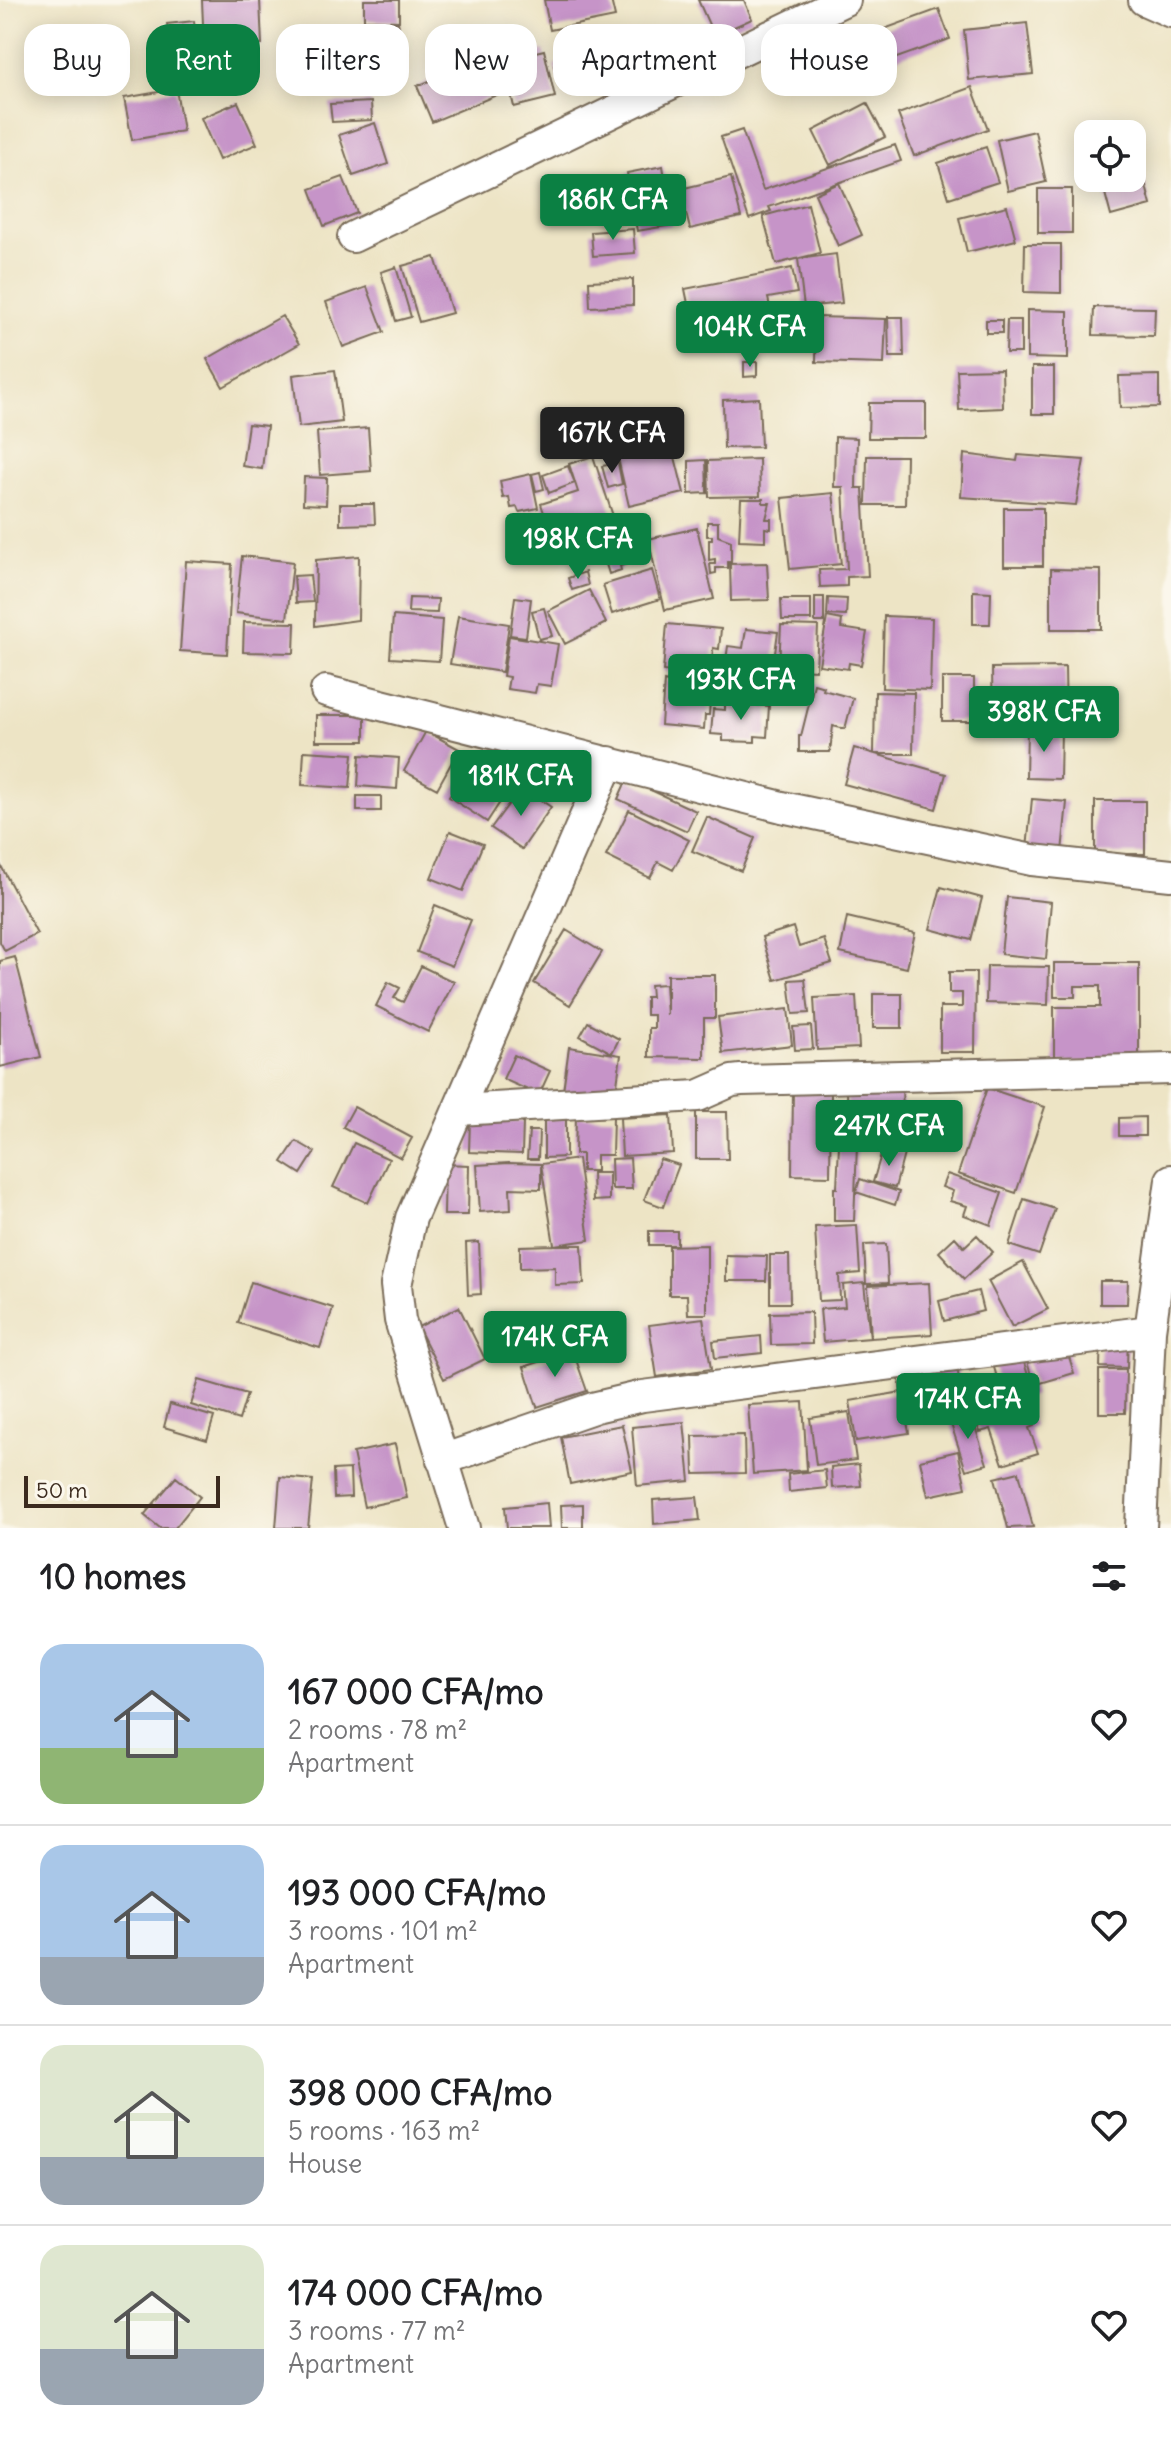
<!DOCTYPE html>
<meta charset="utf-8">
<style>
:root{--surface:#fff;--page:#f2f2f2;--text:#202124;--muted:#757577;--line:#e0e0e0;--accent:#0b8043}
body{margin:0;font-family:Delius,sans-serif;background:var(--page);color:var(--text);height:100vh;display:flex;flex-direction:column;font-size:30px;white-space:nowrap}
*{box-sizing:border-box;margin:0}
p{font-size:26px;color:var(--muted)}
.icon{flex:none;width:44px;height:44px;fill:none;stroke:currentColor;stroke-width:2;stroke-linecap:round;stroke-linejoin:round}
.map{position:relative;height:1528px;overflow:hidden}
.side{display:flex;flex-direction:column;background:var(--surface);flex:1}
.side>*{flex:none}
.hud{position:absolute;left:24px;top:24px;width:1124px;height:72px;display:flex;gap:16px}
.controls{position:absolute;left:1074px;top:120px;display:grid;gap:16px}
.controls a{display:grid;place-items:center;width:72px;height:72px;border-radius:16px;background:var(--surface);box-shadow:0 4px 20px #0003;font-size:40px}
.scale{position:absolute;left:24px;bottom:20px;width:196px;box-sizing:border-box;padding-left:8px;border:4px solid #3b2a1e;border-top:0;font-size:22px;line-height:28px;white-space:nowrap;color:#3b2a1e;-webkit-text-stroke:6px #fbf7ec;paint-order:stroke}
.price{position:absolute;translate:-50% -68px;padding:0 18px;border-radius:8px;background:var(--accent);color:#fff;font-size:26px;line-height:52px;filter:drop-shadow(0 2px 4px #0008)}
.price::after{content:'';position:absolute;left:50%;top:48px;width:24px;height:18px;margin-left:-12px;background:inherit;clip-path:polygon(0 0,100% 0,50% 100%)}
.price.current{background:#222;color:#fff}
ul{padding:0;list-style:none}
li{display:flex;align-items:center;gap:24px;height:200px;padding:0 40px}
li+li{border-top:2px solid var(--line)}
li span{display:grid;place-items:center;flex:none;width:224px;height:160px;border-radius:24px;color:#555}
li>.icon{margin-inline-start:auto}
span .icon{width:96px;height:96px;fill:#fffc;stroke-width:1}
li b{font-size:34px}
h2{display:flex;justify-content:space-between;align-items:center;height:96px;padding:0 40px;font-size:34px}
.chip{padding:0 28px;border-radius:24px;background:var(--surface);box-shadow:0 4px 20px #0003;font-size:28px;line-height:72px}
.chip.current{background:var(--accent);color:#fff}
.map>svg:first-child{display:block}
</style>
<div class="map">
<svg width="1171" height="1528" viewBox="0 0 1171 1528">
<rect width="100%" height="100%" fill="#fbf7ec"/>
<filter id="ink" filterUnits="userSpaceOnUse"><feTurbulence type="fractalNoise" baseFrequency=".0125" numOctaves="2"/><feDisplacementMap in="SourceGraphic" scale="16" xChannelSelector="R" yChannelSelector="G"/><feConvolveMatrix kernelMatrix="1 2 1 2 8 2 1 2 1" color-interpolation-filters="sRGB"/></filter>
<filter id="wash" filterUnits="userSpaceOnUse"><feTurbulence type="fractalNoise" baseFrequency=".006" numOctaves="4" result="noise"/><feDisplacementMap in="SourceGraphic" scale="32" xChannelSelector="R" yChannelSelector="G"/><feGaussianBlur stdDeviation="1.8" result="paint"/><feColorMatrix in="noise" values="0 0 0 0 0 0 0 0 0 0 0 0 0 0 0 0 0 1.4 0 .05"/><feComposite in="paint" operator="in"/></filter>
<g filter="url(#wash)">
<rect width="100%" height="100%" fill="#ede4c5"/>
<g id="blocks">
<!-- building -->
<path fill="#c694c8" d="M202,0H260L262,45L204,48Z
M364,0H399V21L364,20Z
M544,0H611L615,17L550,30Z
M698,0H744L752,19L714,36Z
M939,9L950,39L894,59L884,29Z
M194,21L201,82L174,85L167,24Z
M398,22L405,53L388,57L393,78L350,88L338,36Z
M1027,23L1033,74L969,80L964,30Z
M544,50L555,97L514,107L503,60Z
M581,57L586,75L559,83L554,65Z
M484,58L499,94L432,122L417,86Z
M972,87L988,129L914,156L898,114Z
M176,89L183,131L132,140L124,98Z
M238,102L257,144L219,160L201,118Z
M371,102L372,120L332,122L330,104Z
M867,103L885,137L830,165L813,131Z
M375,123L388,164L353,176L339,135Z
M742,130L763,190L895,145L901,161L769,207L771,211L749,219L721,137Z
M1035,131L1046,182L1008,191L997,140Z
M986,147L998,182L949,198L938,163Z
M1138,155L1151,205L1111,216L1101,178H1132V156Z
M663,166L673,225L637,231L627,173Z
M343,177L357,213L324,226L310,189Z
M731,177L741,217L690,229L680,189Z
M839,183L862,235L838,246L815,194Z
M1038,189H1072V233H1038Z
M808,204L820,253L776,264L763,216Z
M1007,206L1016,240L967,252L959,218Z
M633,229L635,253L593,256L591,232Z
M1025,244H1061V293L1024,292Z
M836,254L842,303L804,307L798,259Z
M435,257L452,313L419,322L402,266Z
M396,267L411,317L396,321L381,272Z
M792,268L797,293L768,298L770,307L748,311L751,331L722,337L721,327L694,333L685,289Z
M633,279V305L590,307L589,281Z
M367,287L384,332L343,347L326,302Z
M1094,307L1155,308L1154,336L1093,335Z
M1027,310L1068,311V359L1027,358Z
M282,316L299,344L223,387L207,359Z
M817,317L886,319L884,364L816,362Z
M888,317H903L904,357H889Z
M754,320L767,324V343L752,345Z
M986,320H1002V333H986Z
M1007,320H1021V353H1006Z
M744,362H757V376L744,377Z
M1032,367H1054V414H1032Z
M1002,369L1003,408L959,410L957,370Z
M335,370L342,422L299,427L293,375Z
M1159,375V407L1120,408L1119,376Z
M759,398L761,447L724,448L723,400Z
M869,403H926V438H868Z
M248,424L267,426L262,469L242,466Z
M368,428L371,471L320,475L317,432Z
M835,437L857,438L856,488H863L868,576L847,577V586L820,587L819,570L847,569L843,487H834Z
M671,441L684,493L629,506L617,454Z
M964,454L1017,461L1018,455L1084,460L1076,505L961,497Z
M593,456L614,519L553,539L541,504L578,492L569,464Z
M867,456H906L905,505H866Z
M759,459L760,496L709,497L708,461Z
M706,460L707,493L689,494V461Z
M618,463L622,484L608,488L602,466Z
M568,466L575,483L549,493L543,475Z
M540,472L544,489L536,491L532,474Z
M531,474L538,508L519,512L517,507L511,508L509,497L503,498L500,481Z
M304,477L327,478L326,505L303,504Z
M833,493L841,564L790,569L782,498Z
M741,499H763V503H770L766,519H771V529L765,528V541L739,540Z
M340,504H374L375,524L340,525Z
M1004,508H1043V566H1004Z
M707,522H718V536L731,541V562H728V568H716V573L711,574L710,564H715V559L709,560V540H712V536H707Z
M633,524L637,539L624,542L631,563L620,566L621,570L609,574L597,535Z
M697,528L714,599L665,610L648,539Z
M242,556L293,562L287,619L236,613Z
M359,556L358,620L315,626L316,560Z
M186,561L232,564L227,654L180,651Z
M767,563L769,600L731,601L730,564Z
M1051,569L1101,570V629H1051Z
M652,570L660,599L612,614L603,585Z
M585,572L588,585L572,590L568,578Z
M310,575L313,602L296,603L294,576Z
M589,590L606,623L565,644L548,611Z
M973,591L991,592L990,624H973Z
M515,597L531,599L526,637L510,635Z
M815,597H824V622H815Z
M409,598L438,599L437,613L408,612Z
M828,598L847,599L846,616L827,615Z
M781,599H811V620H782Z
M544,608L552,636L539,639L532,611Z
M393,616L442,620L439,661L390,658Z
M458,616L509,624L502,672L450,664Z
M884,616L932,618L930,690L882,688Z
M827,617L842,620L841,628L867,632L861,665L849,663L848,669L819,665Z
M244,622L295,623L294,653L243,652Z
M667,624L721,629L719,649L713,648L711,675H708L707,686L711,687L709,715H705L704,729L661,725L664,681L668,682L670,672L663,671Z
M781,625L818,626L816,670L779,668Z
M746,629L778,632L774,660H778L775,680L724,674L728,646L743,648Z
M509,636L558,644L551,686L537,684L535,693L507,689L509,677L503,676Z
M1065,667L1066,721L993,722L992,668Z
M942,678H974V721H942Z
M814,684L824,687L823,690L853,698L845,729L833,726L830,752H799V736H801Z
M875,692L914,693L913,754H874Z
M725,703L769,706L767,737L755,736V742L723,741V735L711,734L713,709L725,710Z
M316,715H365V741H316Z
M1027,728L1061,729L1060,779L1026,778Z
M426,731L459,749L437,789L404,771Z
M854,748L946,774L936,809L844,784Z
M304,751L353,754L350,788L302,785Z
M360,755L399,758L397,789L358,786Z
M474,759L512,784L487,822L449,797Z
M627,779L696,811L687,831L618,799Z
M521,787L551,807L522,849L491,828Z
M357,796H381V811H357Z
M1032,799L1067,802L1062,852L1027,849Z
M1095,801H1145V854H1095Z
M629,810L689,840L673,870L658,862L650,878L606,856Z
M707,817L755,838L741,871L692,851Z
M450,831L483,844L463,891L431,878Z
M0,864L37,934L5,951L0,942Z
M941,887L982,898L971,940L930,929Z
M1007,897L1051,902L1046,959L1001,954Z
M435,905L471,920L452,966L417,952Z
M847,917L915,933L907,968L840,953Z
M793,927L799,947L824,939L832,963L775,980L762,937Z
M566,930L602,952L570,1005L534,983Z
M15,957L41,1057L0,1067V961Z
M1054,963H1139V1063H1054V1007H1100V986H1075V997H1054Z
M421,966L454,982L428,1032L376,1006L388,982L400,988L394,998L403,1002Z
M987,966L1049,967L1048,1005L986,1003Z
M949,972H976L975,1052H940V1007H962V993H949Z
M667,975H715V1018H704V1058L649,1057V1028H654V1015H646V997H651L650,985L665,984L667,1015Z
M805,979L809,1013L793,1014L789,980Z
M873,994H902V1028H873Z
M856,996L859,1048L817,1050L814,998Z
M788,1009L792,1045L723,1053L718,1017Z
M588,1022L619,1039L612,1053L580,1036Z
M811,1026L813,1049L795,1050L793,1027Z
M569,1047L621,1055L615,1099L563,1091Z
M514,1055L550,1071L539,1095L503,1079Z
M902,1087L904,1142L848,1144L847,1089Z
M987,1088L1045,1107L1016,1193L958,1174Z
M793,1089L831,1090L830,1176L792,1175Z
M354,1107L412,1138L401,1158L343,1127Z
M696,1112H727L728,1159H696Z
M671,1115L673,1153L622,1156L620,1118Z
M576,1116L613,1117L612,1155H596V1171H582V1154H575Z
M1145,1117V1136H1119V1118Z
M566,1118V1157L544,1158V1119Z
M470,1120L523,1122L522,1154L469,1152Z
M529,1131H539L538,1159H527Z
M296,1141L315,1152L301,1174L282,1162Z
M354,1143L389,1159L368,1203L333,1187Z
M839,1145H857L854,1221H834V1188H837Z
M883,1148L904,1154L895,1188L873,1182Z
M630,1158L632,1189H612L611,1159Z
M578,1159L589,1240L554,1245L541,1164Z
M660,1159L679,1165L663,1207L644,1200Z
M509,1163L541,1164V1189L510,1188L511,1210L480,1212L477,1165Z
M445,1164L469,1165L468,1215H444Z
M592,1173H609V1200L593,1201Z
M947,1174L1002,1193L991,1225L964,1215L967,1206L950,1201L953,1191L942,1187Z
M860,1179L899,1192L895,1205L856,1192Z
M1024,1199L1055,1209L1039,1255L1009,1245Z
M857,1225L860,1273L839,1275L840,1300L819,1301L815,1227Z
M649,1231H677V1245H649Z
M977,1235L993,1252L964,1279L939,1252L955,1237L964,1247Z
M479,1242L481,1294L468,1295L466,1243Z
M886,1244L888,1283L866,1284L864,1245Z
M554,1245H582L584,1284L555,1285V1267L520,1268V1246Z
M707,1245V1314H688L687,1295H669V1246Z
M726,1255L767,1256L766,1281H726Z
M770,1255H789L790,1303H770Z
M1023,1262L1048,1309L1012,1327L988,1281Z
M1100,1281H1128L1127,1304H1100Z
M251,1282L333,1308L320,1348L238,1323Z
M864,1283L870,1338L823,1342L820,1309L845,1307L843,1285Z
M929,1283L932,1334L871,1338L868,1286Z
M978,1291L983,1311L944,1321L939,1301Z
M459,1307L485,1359L444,1379L418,1327Z
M811,1312L812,1344L771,1345L770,1313Z
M703,1318L711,1369L657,1377L649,1325Z
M1101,1332L1128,1333L1127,1368L1100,1367Z
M761,1336L762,1353L715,1358L713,1341Z
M1065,1344L1074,1373L1034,1385L1025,1355Z
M573,1351L587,1391L537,1407L524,1367Z
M1022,1356L1034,1395L1005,1404L993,1364Z
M957,1366L964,1413L912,1420L908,1390L901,1391L898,1374Z
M1099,1370H1126L1125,1413H1099Z
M199,1380L247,1394L239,1420L191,1405Z
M902,1392L909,1433L856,1441L850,1401Z
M1022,1401L1026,1412L1029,1411L1034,1426L1029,1428L1038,1453L1003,1464L991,1429L980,1432L973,1413Z
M803,1402L807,1470L753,1474L748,1405Z
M170,1404L214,1417L207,1440L164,1427Z
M970,1411L987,1464L966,1470L949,1418Z
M849,1412L856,1460L816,1465L810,1418Z
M684,1422L690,1481L637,1486L632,1427Z
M622,1425L632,1471L570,1484L561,1437Z
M744,1435L745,1473L694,1474L693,1436Z
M395,1444L407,1498L364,1507L353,1453Z
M958,1451L966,1488L928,1496L920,1460Z
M859,1464L861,1486L832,1488L831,1467Z
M350,1469L351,1497L334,1498L333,1470Z
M825,1470L827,1488L789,1492L788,1474Z
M1019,1472L1033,1527L1008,1528L995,1478Z
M176,1477L200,1497L175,1528H160L144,1515Z
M280,1477L313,1480L308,1528H276Z
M697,1497L700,1520L654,1524L653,1500Z
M547,1503L549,1528H507L505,1507Z
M583,1504V1528H562L561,1505Z"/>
</g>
</g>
<g filter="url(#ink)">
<use href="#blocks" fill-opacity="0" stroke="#796b58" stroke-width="2"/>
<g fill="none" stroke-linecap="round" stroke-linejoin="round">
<!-- minor casing -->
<g stroke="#796b58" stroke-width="34">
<path id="minor" d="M1144,0L1171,12
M353,237L845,0
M326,691L782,807L1032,860L1171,875
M458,1110L698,1096L732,1081L741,1080L1171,1069
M442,1460L596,1407L643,1396L1150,1331
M464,1528L400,1320L396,1285L411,1218L609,762
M1141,1528L1150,1331L1171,1180"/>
</g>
<!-- minor -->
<use href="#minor" stroke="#fff" stroke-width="30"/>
</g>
</g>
</svg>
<div class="controls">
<a><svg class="icon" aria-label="locate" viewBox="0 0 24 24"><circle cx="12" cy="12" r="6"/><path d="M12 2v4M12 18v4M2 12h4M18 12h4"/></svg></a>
</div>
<div class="scale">50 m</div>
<b class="price" style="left:613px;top:242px">186K CFA</b>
<b class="price" style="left:750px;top:369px">104K CFA</b>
<b class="price current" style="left:612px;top:475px">167K CFA</b>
<b class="price" style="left:578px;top:581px">198K CFA</b>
<b class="price" style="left:741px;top:722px">193K CFA</b>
<b class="price" style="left:1044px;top:754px">398K CFA</b>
<b class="price" style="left:521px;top:818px">181K CFA</b>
<b class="price" style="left:889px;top:1168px">247K CFA</b>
<b class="price" style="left:555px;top:1379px">174K CFA</b>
<b class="price" style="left:968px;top:1441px">174K CFA</b>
<div class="hud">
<a class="chip">Buy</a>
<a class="chip current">Rent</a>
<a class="chip">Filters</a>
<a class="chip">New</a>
<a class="chip">Apartment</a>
<a class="chip">House</a>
</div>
</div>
<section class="side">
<h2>10 homes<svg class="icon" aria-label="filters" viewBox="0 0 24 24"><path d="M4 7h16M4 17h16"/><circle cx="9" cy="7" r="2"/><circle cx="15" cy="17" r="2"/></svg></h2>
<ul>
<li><span style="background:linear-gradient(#a9c7e8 65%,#8fb573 0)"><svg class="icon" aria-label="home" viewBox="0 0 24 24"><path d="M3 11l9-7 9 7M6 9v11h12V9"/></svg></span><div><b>167 000 CFA/mo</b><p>2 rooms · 78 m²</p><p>Apartment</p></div><svg class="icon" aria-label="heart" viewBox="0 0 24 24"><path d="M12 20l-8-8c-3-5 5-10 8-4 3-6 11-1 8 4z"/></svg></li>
<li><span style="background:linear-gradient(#a9c7e8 70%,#9aa5b1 0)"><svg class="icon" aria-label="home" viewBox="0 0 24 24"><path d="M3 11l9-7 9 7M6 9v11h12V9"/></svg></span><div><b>193 000 CFA/mo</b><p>3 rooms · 101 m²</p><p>Apartment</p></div><svg class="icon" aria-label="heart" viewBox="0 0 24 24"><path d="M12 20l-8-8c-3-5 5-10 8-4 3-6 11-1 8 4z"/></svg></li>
<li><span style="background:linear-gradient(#dfe7d0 70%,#9aa5b1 0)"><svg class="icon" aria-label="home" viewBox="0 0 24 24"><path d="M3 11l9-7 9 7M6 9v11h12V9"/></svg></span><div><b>398 000 CFA/mo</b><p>5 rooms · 163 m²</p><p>House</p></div><svg class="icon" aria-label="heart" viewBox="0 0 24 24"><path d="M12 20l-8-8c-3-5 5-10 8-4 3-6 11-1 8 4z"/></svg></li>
<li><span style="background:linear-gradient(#dfe7d0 65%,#9aa5b1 0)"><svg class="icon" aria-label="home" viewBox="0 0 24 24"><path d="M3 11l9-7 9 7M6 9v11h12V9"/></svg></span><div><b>174 000 CFA/mo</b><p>3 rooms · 77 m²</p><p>Apartment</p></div><svg class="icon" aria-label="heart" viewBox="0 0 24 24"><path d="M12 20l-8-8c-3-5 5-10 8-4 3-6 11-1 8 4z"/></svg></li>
</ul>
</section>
